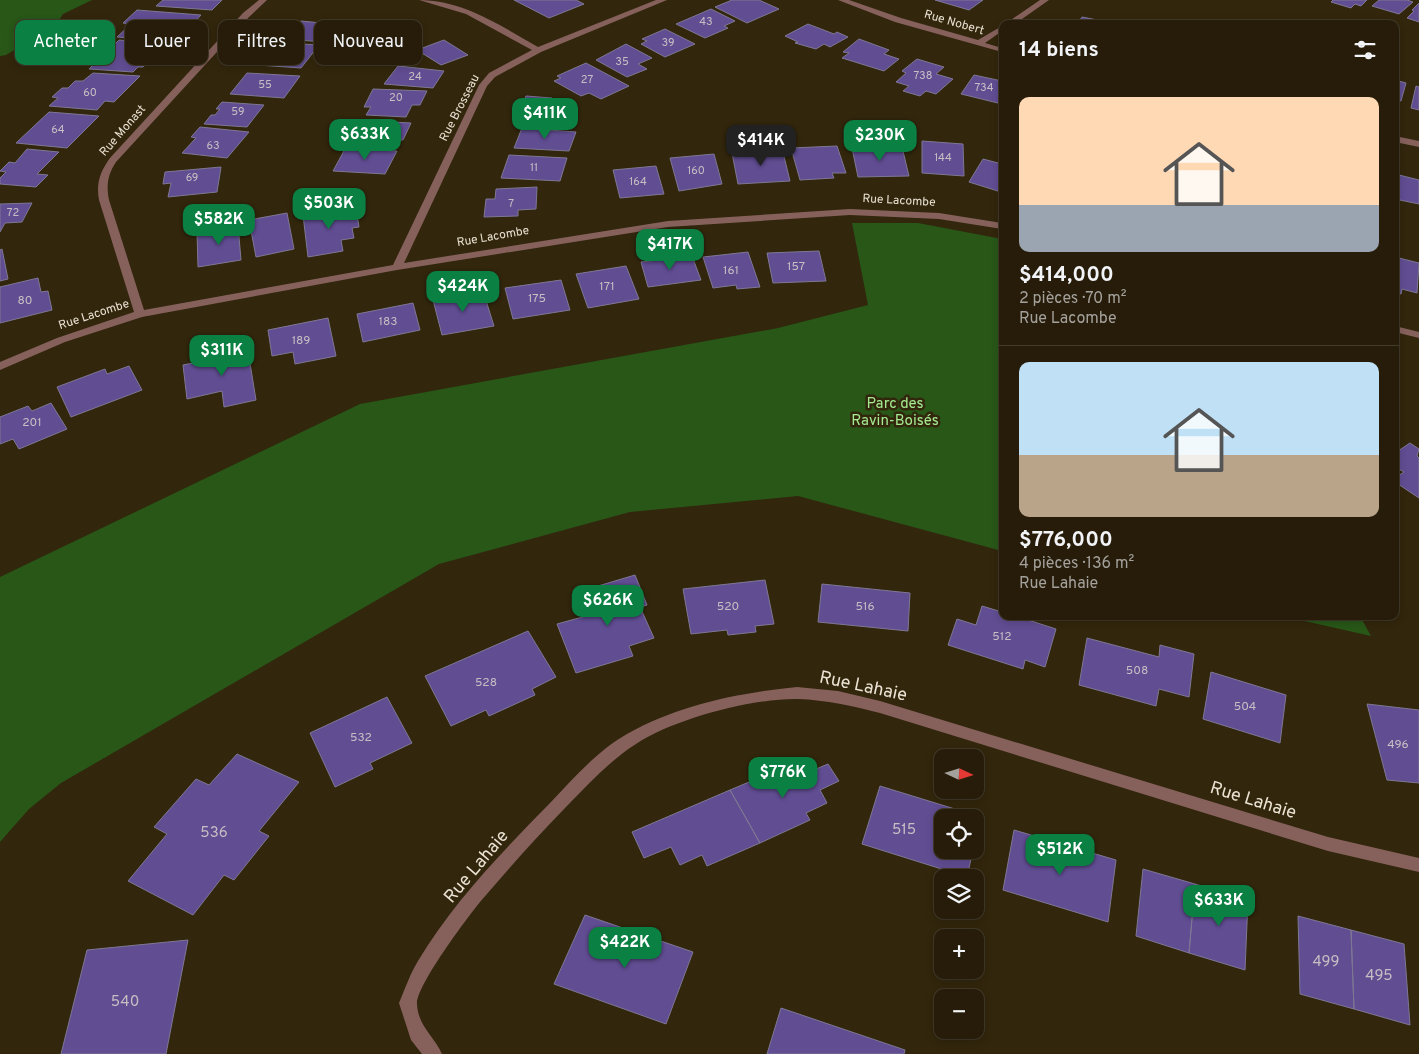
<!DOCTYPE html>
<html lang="fr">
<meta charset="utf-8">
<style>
:root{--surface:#261c09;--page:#322917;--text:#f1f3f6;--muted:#a4a19c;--line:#423a2a;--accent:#0b8043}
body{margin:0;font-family:Overpass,sans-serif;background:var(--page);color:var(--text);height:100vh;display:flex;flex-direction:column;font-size:19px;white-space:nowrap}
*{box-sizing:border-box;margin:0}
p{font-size:16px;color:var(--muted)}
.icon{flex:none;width:28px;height:28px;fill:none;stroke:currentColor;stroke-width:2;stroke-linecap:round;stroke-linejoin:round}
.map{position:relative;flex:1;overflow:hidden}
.panel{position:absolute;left:999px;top:20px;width:400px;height:600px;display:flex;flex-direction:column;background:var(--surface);border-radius:10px;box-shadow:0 2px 8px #0003,0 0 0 1px var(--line)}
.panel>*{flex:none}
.banner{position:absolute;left:15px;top:20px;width:475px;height:45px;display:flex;gap:10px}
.needle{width:32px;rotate:94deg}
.buttons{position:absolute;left:934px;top:749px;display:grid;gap:10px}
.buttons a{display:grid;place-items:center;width:50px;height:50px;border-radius:10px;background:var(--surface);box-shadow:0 2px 8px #0003,0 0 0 1px var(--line);font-size:25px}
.price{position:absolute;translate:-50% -42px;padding:0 11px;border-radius:10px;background:var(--accent);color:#fff;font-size:16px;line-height:32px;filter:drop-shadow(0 1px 2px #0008)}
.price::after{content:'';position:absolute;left:50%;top:30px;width:15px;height:11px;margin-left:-8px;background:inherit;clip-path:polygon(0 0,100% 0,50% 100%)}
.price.selected{background:#222;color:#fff}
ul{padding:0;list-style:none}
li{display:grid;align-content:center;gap:10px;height:265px;padding:0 20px}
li+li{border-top:1px solid var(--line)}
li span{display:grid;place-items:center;height:155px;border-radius:10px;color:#555}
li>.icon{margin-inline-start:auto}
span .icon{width:90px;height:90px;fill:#fffc;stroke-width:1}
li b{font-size:21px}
h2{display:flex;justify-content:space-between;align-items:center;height:60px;padding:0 20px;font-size:21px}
.pill{padding:0 18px;border-radius:10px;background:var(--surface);box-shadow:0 2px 8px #0003,0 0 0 1px var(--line);font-size:18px;line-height:45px}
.pill.selected{background:var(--accent);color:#fff}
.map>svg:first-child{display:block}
</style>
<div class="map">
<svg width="1419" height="1054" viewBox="0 0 1419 1054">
<rect width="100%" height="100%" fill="#32260c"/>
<!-- green -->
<path fill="#285718" d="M0,0H92L63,14L58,22L37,37L6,55L0,56Z
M852,223H918L1002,239V551L798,496L630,512L439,564L61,783L29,809L0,842V577L360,404L778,328L868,305Z
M1282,616H1360L1371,636Z"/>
<!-- building -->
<path fill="#614d92" stroke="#7e7894" d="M163,0H222L212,10L156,6Z
M514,0H576L584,4L549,18Z
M732,0H759L779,9L747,23L715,7Z
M935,0H983L969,10Z
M1333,0H1367L1361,6L1355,4L1351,8L1331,2Z
M1379,0H1407L1413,2L1399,14L1372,6Z
M1419,3V22L1407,18L1414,11L1412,10Z
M711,9L735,21L724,26L728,28L705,38L676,24Z
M137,10L201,15L190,27L184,26L177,32L182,33L173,42L117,37L131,24L123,23Z
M1082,17L1118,24L1078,23Z
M325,20L341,21L324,42L285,39L301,21L322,23Z
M808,24L834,34L837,32L848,37L830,47L824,44L816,49L795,43L798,42L785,36Z
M665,29L695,44L665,57L641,44L647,41L642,39Z
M859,39L889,50L884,54L899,59L884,71L842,58L849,53L843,52Z
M119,40L172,45L159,57H154L143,67H138L133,72L89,69L96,62L81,61L93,49L108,51Z
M444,40L468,55L441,65L417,50Z
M284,43L319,45L301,68L258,65L269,52H276Z
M626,44L652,58L638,64L647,69L627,77L596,60Z
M917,59L944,67L936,74L953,79L936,94L926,91L920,96L903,91L909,86L896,82L906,73L902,71Z
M586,63L629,86L601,99L589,93L581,96L554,81L561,78L557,76Z
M398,66L444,71L433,88L384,84Z
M93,73L140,76L114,102L105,101L97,110L49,106L58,98L52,97L62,88H68L75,81H83Z
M247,73L300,76L284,98L230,94Z
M974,75L1002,81V104L961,94Z
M1395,80L1406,83L1401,101L1395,100Z
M1416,86L1419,87V110L1411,108Z
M373,89L427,91L420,105H412L406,117L366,115L371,107H364Z
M526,96L552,98L549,105L575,106L567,125L519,122L528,105H522Z
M222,102L264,105L247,127L204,124L211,115H215L220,109H216Z
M49,112L99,116L67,148L16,143Z
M352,120L411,123L403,140L342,137Z
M200,127L249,132L227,158L182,153L196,138L191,137Z
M522,128L576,132L569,151L514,148Z
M922,141L963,144L964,176L922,173Z
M837,146L846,173H832L834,178L800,180L791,148Z
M902,147L909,176L858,177L852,148Z
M782,148L790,181L738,184L732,153Z
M27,149L59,152L37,174L48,175L36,187L0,184V178L6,172L0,171L9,162L15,163Z
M345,149L397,151L385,174L333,171Z
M714,154L722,184L679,191L670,158Z
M509,155L567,158L560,181L501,178Z
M983,159L1002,164L1001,192L969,182Z
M656,166L664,194L620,198L613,170Z
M221,167L217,192L168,197L171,183L163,184L165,172Z
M1395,174L1419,180V204L1395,199Z
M537,187L536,209L518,210V216L484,217L486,199H495L496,189Z
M32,203L22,222L5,223L0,232V204Z
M356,207L359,227L352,228L354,238L341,240L343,251L308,257L303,215Z
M287,213L294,249L256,257L249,220Z
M238,225L241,260L198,267L197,232Z
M2,249L8,279L0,281V250Z
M819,251L826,281L773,283L767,253Z
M748,252L760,287L737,289L736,285L713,288L703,257Z
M692,256L701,280L648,287L641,262Z
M1395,257L1419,263L1417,293L1402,289L1401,294L1395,292Z
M626,266L639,299L588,308L576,274Z
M38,278L41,292L48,291L52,310L0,323V287Z
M561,280L570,310L513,319L505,288Z
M483,291L494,326L442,335L433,300Z
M413,303L420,330L363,342L357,314Z
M328,318L336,356L295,364L293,352L272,356L268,330Z
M247,345L256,400L224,407L222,391L187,399L183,365L208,360L207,354Z
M129,366L142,390L71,417L57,387L105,369L107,374Z
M51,403L67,429L19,449L13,439L0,444V417L28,406L32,411Z
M1410,443L1419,449L1417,456L1419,458V498L1395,482V478L1404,472L1395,467V453Z
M635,575L647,605L640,607L654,638L629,646L633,656L576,673L557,624L608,610L598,586Z
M765,580L774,624L755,626L756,632L728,635L727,630L691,634L683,589Z
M822,584L910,593L908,631L818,622Z
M982,606L1002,612V616H1016L1056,629L1045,667L1025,660L1023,669L948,645L957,619L976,625Z
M528,631L556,677L532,689L535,695L489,716L486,710L451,726L425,676Z
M1087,638L1159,657L1160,645L1194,654L1189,697L1159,689L1156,706L1079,685Z
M1211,672L1286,695L1280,743L1203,719Z
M387,697L412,743L370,763L373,769L335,787L310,733Z
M1367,704L1419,710V783L1387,780Z
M237,754L299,782L259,831L269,836L234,880L224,875L193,915L128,881L167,834L154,827L196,779L209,785Z
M828,764L839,781L820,790L827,803L806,813L810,820L760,843L730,790L780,769L783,775L804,766L809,772Z
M880,786L981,817L975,842V818H942V850H973L967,877L862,844Z
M730,790L760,843L707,866L702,855L680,865L671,847L644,858L632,832Z
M1014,830L1116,860L1108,922L1003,890Z
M1143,869L1195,884L1189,953L1136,936Z
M1195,884L1248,900L1245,970L1189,953Z
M585,915L693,952L666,1024L554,984Z
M1298,916L1351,930L1354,1009L1300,994Z
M1351,930L1404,944L1410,1025L1354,1009Z
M188,940L166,1054H61L87,950Z
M781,1008L905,1050L904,1054H767Z"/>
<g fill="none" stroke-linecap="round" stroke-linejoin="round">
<!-- minor -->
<path fill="#86615c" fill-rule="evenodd" d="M259,0H267L249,17L116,162C108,174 106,185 109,200L144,310L393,265L479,85L489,73L532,50L466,14L419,0C463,0 501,26 538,47L656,0H667L541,52L495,77L487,86L404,263L668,221L850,209L939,213L1002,223V229L939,219L850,215L668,227L397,270L142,317L65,342L0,370V362L57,338L134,312L99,200C96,183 100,172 110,158L243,13Z
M838,0H849L901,18L978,40L1002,26V31L985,43L1002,48V52L895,22Z
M1040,0H1049L1015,24H1005Z
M1395,136L1419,141V147L1395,142Z
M1395,326L1419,332V338L1395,332Z
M797,687L838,691L880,701L1328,837L1419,858V872L1328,851L880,713C853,706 826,700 798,699C753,698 674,719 636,744C609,761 588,785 566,807C536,838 508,869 480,902C467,918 416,986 417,1004C418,1026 434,1036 442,1054H422L411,1040L399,1003C405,989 410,974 418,961C453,902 503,851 551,802C574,778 597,751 627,734C679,705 738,693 797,687Z"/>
</g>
<g text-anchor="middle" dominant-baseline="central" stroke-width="5" stroke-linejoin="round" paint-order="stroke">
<!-- far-number labels -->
<g font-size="11" fill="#c8bdc3">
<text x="706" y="22">43</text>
<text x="668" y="43">39</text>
<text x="622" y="62">35</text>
<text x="923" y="76">738</text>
<text x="415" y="77">24</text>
<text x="587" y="80">27</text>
<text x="265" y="85">55</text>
<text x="984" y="88">734</text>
<text x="90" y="93">60</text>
<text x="396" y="98">20</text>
<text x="238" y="112">59</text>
<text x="58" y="130">64</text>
<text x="213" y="146">63</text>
<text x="943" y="158">144</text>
<text x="534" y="168">11</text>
<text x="696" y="171">160</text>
<text x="192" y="178">69</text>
<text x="638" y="182">164</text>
<text x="511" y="204">7</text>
<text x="13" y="213">72</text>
</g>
<!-- far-street labels -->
<g font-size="12" fill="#eae2d3" stroke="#32260c">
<text transform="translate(954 23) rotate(16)">Rue Nobert</text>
<text transform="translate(460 108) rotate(-63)">Rue Brosseau</text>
<text transform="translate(123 131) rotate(-49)">Rue Monast</text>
<text transform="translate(899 201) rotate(3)">Rue Lacombe</text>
<text transform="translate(493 237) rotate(-10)">Rue Lacombe</text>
<text transform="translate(94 315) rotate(-18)">Rue Lacombe</text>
</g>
<!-- number labels -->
<g font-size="12" fill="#c8bdc3">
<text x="796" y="267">157</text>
<text x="731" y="271">161</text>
<text x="607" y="287">171</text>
<text x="537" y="299">175</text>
<text x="25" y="301">80</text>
<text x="388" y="322">183</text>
<text x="301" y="341">189</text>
<text x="32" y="423">201</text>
<text x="728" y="607">520</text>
<text x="865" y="607">516</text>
<text x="1002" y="637">512</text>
<text x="1137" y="671">508</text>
<text x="486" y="683">528</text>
<text x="1245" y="707">504</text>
<text x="361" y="738">532</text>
<text x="1398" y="745">496</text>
</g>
<!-- park labels -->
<g font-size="15" fill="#a3ea90" stroke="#32260c">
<text x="895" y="404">Parc des<tspan x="895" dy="17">Ravin-Boisés</tspan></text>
</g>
<!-- near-number labels -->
<g font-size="15" fill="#c8bdc3">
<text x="904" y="830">515</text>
<text x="214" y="833">536</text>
<text x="1326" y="962">499</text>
<text x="1379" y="976">495</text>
<text x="125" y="1002">540</text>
</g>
<!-- near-street labels -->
<g font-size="18" fill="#eae2d3" stroke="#32260c">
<text transform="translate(863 687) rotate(12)">Rue Lahaie</text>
<text transform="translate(1253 801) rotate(17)">Rue Lahaie</text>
<text transform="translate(477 867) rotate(-50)">Rue Lahaie</text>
</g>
</g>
</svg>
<div class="buttons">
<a><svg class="needle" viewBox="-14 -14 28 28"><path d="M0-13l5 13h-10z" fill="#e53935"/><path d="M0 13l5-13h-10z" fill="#a4a19c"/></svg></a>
<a><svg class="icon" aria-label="locate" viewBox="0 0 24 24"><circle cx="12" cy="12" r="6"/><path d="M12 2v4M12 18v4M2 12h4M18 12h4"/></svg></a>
<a><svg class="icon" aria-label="layers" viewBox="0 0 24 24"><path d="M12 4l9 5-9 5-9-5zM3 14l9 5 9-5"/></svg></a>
<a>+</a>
<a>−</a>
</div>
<b class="price" style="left:545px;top:140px">$411K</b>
<b class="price" style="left:365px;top:161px">$633K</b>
<b class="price" style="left:880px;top:162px">$230K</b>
<b class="price selected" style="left:761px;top:167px">$414K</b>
<b class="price" style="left:329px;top:230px">$503K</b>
<b class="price" style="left:219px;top:246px">$582K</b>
<b class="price" style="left:670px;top:271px">$417K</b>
<b class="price" style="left:463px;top:313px">$424K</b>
<b class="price" style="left:222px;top:377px">$311K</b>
<b class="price" style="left:608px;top:627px">$626K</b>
<b class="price" style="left:783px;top:799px">$776K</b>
<b class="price" style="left:1060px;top:876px">$512K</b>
<b class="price" style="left:1219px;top:927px">$633K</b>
<b class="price" style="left:625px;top:969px">$422K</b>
<div class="banner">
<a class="pill selected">Acheter</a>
<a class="pill">Louer</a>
<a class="pill">Filtres</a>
<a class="pill">Nouveau</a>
</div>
<section class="panel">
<h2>14 biens<svg class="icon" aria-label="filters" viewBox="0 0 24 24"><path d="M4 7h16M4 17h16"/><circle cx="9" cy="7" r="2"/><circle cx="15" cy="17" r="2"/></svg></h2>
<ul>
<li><span style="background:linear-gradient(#ffd9b3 70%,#9aa5b1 0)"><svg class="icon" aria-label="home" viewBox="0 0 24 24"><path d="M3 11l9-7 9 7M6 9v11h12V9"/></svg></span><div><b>$414,000</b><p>2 pièces · 70 m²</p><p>Rue Lacombe</p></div></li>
<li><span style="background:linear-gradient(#bfe0f5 60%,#b9a48a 0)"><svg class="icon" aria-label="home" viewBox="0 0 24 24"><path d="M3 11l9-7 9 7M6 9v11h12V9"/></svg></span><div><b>$776,000</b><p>4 pièces · 136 m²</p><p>Rue Lahaie</p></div></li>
</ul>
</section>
</div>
